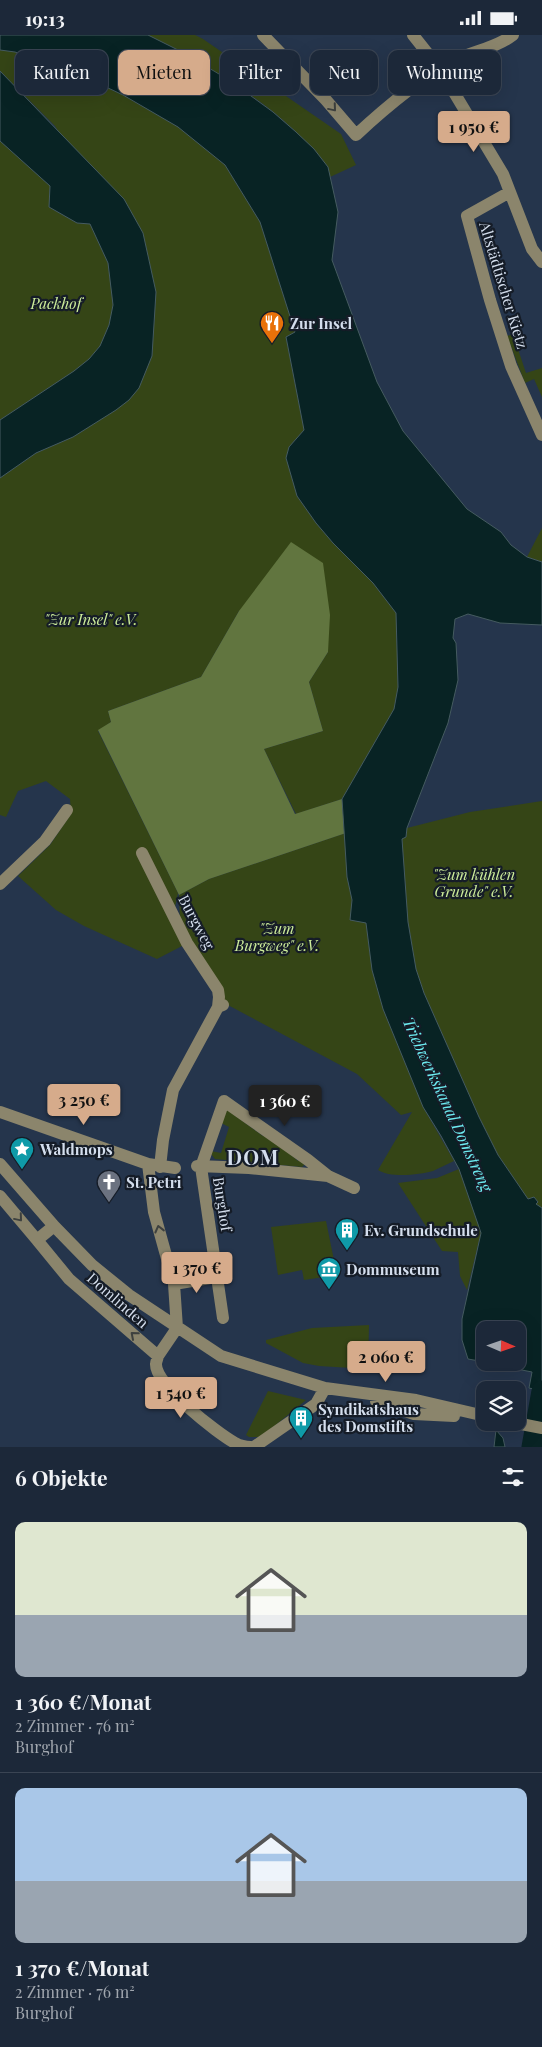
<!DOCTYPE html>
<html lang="de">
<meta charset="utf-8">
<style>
:root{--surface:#1c2839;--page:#253041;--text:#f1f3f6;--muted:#a0a6ae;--line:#3a4453;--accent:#d6ab8b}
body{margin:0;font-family:"Playfair Display",serif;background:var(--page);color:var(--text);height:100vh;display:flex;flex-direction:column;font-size:19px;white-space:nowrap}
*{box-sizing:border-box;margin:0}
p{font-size:16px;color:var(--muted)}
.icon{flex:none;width:28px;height:28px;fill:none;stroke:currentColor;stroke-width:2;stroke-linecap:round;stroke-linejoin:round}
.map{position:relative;height:1412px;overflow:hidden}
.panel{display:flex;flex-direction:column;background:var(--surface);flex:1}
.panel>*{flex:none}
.top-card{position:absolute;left:15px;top:15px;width:512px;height:45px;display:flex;gap:10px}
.needle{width:32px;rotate:92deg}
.buttons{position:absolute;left:476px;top:1286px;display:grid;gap:10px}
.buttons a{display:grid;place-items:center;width:50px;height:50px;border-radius:10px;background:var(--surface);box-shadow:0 5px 20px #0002,0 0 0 1px var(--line);font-size:25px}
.price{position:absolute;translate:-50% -42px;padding:0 11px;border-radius:5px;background:var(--accent);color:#111;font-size:16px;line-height:32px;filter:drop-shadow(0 1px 2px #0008)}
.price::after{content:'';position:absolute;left:50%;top:30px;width:15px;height:11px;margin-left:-8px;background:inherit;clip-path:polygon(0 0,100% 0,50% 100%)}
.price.active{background:#222;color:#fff}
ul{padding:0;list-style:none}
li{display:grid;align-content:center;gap:10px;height:265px;padding:0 15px}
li+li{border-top:1px solid var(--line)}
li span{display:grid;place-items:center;height:155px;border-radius:10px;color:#555}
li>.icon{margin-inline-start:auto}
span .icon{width:90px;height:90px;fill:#fffc;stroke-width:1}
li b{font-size:21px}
h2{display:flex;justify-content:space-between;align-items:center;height:60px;padding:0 15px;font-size:21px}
.pill{padding:0 18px;border-radius:10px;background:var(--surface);box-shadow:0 5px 20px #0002,0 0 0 1px var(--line);font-size:18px;line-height:45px}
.pill.active{background:var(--accent);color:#111}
.status{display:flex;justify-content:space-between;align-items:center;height:35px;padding:0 25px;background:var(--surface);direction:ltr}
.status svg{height:14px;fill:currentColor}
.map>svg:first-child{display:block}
</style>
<div class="status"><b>19:13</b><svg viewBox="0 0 49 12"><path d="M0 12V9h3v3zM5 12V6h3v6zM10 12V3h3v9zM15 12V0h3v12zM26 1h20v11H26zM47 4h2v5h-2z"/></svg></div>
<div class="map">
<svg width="542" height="1412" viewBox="0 0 542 1412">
<rect width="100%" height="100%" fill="#25354c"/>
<!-- green -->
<path fill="#354516" d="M148,0H195L203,4L341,99L356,130L330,142C327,129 318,121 309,111C265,61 205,32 148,0Z
M0,15L15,17L72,36L123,60L178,92L225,130L260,187L295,297L286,302L304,395L289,412L297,461L316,488L333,508L373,548L396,578L398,652L394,674L342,764L296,779L264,714L323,696L309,647L328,617L239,576L201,642L108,676L111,687L98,696L178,858L172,887L184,910L157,924L84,891L56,875L18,841L50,810L71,779L70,764L46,746L18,756L6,782L0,780V443L36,418L73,402L85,394L148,328L152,321L156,257L55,91L0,36Z
M0,106L50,151L49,172L77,188L90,189L108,228L113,270L109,290L100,311L89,324L74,336L0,385Z
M513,299L526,338L542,333V362L534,344L525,348L507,301Z
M542,493V527L527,522Z
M542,766V1173L528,1164L498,1120L479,1082L424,958L416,934L408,887L402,803L406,802L407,793L470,777Z
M346,798L347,842L352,865L350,885L366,888L372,935L383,974L423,1072L454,1126C447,1129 440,1133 433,1136C419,1140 390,1143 378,1135L412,1077L401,1080L357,1039L226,969L180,885L179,860L209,844Z
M226,1074L263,1101L266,1098L298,1126L300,1123L305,1129L302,1132L215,1124L211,1119V1116L221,1118L229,1092L221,1088Z
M459,1134L481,1198L467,1255L460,1241L458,1217L442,1216L398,1148L437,1143Z
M326,1186L337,1240L304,1245L302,1235L278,1240L271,1192Z
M369,1290L368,1334L319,1331L303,1328L266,1308V1305L312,1293Z
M268,1356L306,1365L261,1402H249L246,1400Z"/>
<!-- forest -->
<path fill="#61753f" d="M291,507L323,528L330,580L328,617L309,647L323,696L264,714L295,779L342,764L346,798L209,844L179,860L98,695L111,687L108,676L201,642L239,576Z"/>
<!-- water -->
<path fill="#082324" stroke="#455b60" d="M0,0H148L182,17L229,45L273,77L296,97L314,114L328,132L338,177L332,225L377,347L403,396L467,474L501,497L511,510L527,522L542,527V590L500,588L468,579L455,584L453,603L456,608L458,645L448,688L407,793L406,802L402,804L408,887L416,934L424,958L479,1082L498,1120L528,1164L534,1162L538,1167L536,1169L542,1173V1356L529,1353L532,1337L486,1328H518V1295H485V1327L468,1324L462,1305V1284L481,1198L459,1134L441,1101L423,1072L383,974L372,935L366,888L350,885L352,865L347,842L342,764L394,674L398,652L396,578L373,548L333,508L316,488L297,461L286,423L289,412L304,395L286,302L295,297L260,187L225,130L178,92L123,60L72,36L15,17L0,15Z
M0,36L124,164L143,198L156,257L152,321L139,353L129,365L116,375L73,402L36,418L0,443V385L74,336L89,324L100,311L109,290L113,270L108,228L90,189L77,188L49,172L50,151L0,106Z
M496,1395L503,1403L505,1412H494Z
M526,1401L542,1404V1412H523Z"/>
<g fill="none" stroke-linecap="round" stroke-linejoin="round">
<!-- river -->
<path stroke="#082324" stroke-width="21" d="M532,1412L542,1356"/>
<!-- minor -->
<path stroke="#8b856c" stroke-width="12" d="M263,0L326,65L356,100C385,73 418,45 453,26C473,16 496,13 513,0
M413,0L440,34L503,139L532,214L542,227
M510,157L467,181L490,265L511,331L542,400
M142,818L187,908L218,955L219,962L218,972
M0,849L45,806L67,775
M0,1077L148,1129L175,1133
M0,1129L54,1191L92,1230L129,1260L221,1321L325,1353L416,1365L485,1381
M197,1131L249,1133L328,1141L354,1153
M160,1132L163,1105L173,1055L218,972L223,970
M0,1161L37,1205
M54,1191L37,1205L69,1244L158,1321L177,1293L174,1249L154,1177L148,1129
M174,1249L216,1242
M223,1283L201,1132L224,1066L308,1125L328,1141
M158,1321C158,1322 156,1327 156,1329C155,1350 217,1398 235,1408C240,1411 245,1412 251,1412
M376,1366L414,1379L454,1381
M516,1388L542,1393
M254,1412L316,1369L325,1353"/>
</g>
<!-- one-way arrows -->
<defs><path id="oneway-chevron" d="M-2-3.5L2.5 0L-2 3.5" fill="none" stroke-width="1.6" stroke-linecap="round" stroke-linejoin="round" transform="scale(1.25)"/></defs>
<g stroke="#3e413f">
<use href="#oneway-chevron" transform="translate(333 73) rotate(50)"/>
<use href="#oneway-chevron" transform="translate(19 1183) rotate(50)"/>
<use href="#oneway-chevron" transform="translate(159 1194) rotate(-104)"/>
<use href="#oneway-chevron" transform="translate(134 1300) rotate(-139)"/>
</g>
<!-- icons -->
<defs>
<g id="restaurant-pin" transform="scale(1.25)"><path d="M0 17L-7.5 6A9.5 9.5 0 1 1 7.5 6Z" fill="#e8710a" stroke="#151c27"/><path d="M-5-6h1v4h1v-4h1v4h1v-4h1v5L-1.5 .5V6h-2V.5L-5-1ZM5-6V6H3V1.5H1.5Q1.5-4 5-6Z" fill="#fff"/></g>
<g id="sight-pin" transform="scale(1.25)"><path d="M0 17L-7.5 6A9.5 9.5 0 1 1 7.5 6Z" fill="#0f9aa8" stroke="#151c27"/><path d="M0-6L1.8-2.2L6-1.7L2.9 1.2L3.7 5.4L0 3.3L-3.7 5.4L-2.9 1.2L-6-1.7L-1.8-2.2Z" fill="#fff"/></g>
<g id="church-pin" transform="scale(1.25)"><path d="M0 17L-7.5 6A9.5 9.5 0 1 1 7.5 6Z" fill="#6b7280" stroke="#151c27"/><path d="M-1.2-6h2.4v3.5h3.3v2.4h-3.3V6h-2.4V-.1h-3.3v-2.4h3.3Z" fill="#fff"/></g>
<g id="building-pin" transform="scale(1.25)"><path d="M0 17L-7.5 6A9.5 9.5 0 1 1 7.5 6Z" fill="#0f9aa8" stroke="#151c27"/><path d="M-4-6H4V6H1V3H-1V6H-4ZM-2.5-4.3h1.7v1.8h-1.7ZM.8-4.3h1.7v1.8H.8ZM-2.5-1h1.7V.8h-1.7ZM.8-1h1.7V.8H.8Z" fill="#fff"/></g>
<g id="museum-pin" transform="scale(1.25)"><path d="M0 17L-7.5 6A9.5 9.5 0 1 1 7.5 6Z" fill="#0f9aa8" stroke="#151c27"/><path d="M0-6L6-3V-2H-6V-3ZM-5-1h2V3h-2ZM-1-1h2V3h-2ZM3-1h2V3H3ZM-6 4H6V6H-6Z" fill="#fff"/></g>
</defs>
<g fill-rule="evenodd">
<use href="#restaurant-pin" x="272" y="288"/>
<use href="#sight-pin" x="22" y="1114"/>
<use href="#church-pin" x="109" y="1147"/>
<use href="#building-pin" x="347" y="1195"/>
<use href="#museum-pin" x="329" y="1234"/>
<use href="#building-pin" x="301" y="1383"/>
</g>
<g text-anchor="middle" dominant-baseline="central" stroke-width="4.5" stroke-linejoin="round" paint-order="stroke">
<!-- street labels -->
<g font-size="15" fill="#d4deed" stroke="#151c27">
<text transform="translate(504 250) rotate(73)">Altstädtischer Kietz</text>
<text transform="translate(197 887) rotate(62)">Burgweg</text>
<text transform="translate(223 1169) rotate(81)">Burghof</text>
<text transform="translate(118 1265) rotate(41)">Domlinden</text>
</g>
<!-- park labels -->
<g font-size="15" font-style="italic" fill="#ceee9b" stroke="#151c27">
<text x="56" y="268">Packhof</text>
<text x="91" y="584">"Zur Insel" e.V.</text>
<text x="474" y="839">"Zum kühlen<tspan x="474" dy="17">Grunde" e.V.</tspan></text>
<text x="277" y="893">"Zum<tspan x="277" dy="17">Burgweg" e.V.</tspan></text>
</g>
<!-- poi labels -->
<g font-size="15" font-weight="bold" fill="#d4deed" stroke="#151c27" text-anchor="start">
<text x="290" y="288">Zur Insel</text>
<text x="40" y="1114">Waldmops</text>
<text x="126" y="1147">St. Petri</text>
<text x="364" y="1195">Ev. Grundschule</text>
<text x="346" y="1234">Dommuseum</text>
<text x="318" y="1374">Syndikatshaus<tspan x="318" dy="17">des Domstifts</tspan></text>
</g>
<!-- water labels -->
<g font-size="16" font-style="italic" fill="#6debf1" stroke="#151c27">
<text transform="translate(448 1069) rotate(65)">Triebwerkskanal Domstreng</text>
</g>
<!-- district labels -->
<g font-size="20" font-weight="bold" letter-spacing="1" fill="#d4deed" stroke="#151c27">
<text x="253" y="1121">DOM</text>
</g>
</g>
</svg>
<div class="buttons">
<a><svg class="needle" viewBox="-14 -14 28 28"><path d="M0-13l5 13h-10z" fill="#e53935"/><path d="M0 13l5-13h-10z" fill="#a0a6ae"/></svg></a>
<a><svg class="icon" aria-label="layers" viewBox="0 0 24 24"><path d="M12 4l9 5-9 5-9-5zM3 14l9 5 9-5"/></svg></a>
</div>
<b class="price" style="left:474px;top:118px">1 950 €</b>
<b class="price" style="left:84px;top:1091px">3 250 €</b>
<b class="price active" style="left:285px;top:1092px">1 360 €</b>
<b class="price" style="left:197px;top:1259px">1 370 €</b>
<b class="price" style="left:386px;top:1348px">2 060 €</b>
<b class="price" style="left:181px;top:1384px">1 540 €</b>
<div class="top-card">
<a class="pill">Kaufen</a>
<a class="pill active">Mieten</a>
<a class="pill">Filter</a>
<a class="pill">Neu</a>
<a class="pill">Wohnung</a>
</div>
</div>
<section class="panel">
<h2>6 Objekte<svg class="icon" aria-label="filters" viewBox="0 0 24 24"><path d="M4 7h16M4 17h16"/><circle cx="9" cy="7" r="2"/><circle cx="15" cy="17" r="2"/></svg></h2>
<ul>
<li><span style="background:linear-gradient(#dfe7d0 60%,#9aa5b1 0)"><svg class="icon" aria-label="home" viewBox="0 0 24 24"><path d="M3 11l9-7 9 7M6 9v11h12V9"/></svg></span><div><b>1 360 €/Monat</b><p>2 Zimmer · 76 m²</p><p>Burghof</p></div></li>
<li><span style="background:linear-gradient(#a9c7e8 60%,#9aa5b1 0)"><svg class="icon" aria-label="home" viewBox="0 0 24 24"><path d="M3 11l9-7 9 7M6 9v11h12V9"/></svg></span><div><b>1 370 €/Monat</b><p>2 Zimmer · 76 m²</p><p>Burghof</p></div></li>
</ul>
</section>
